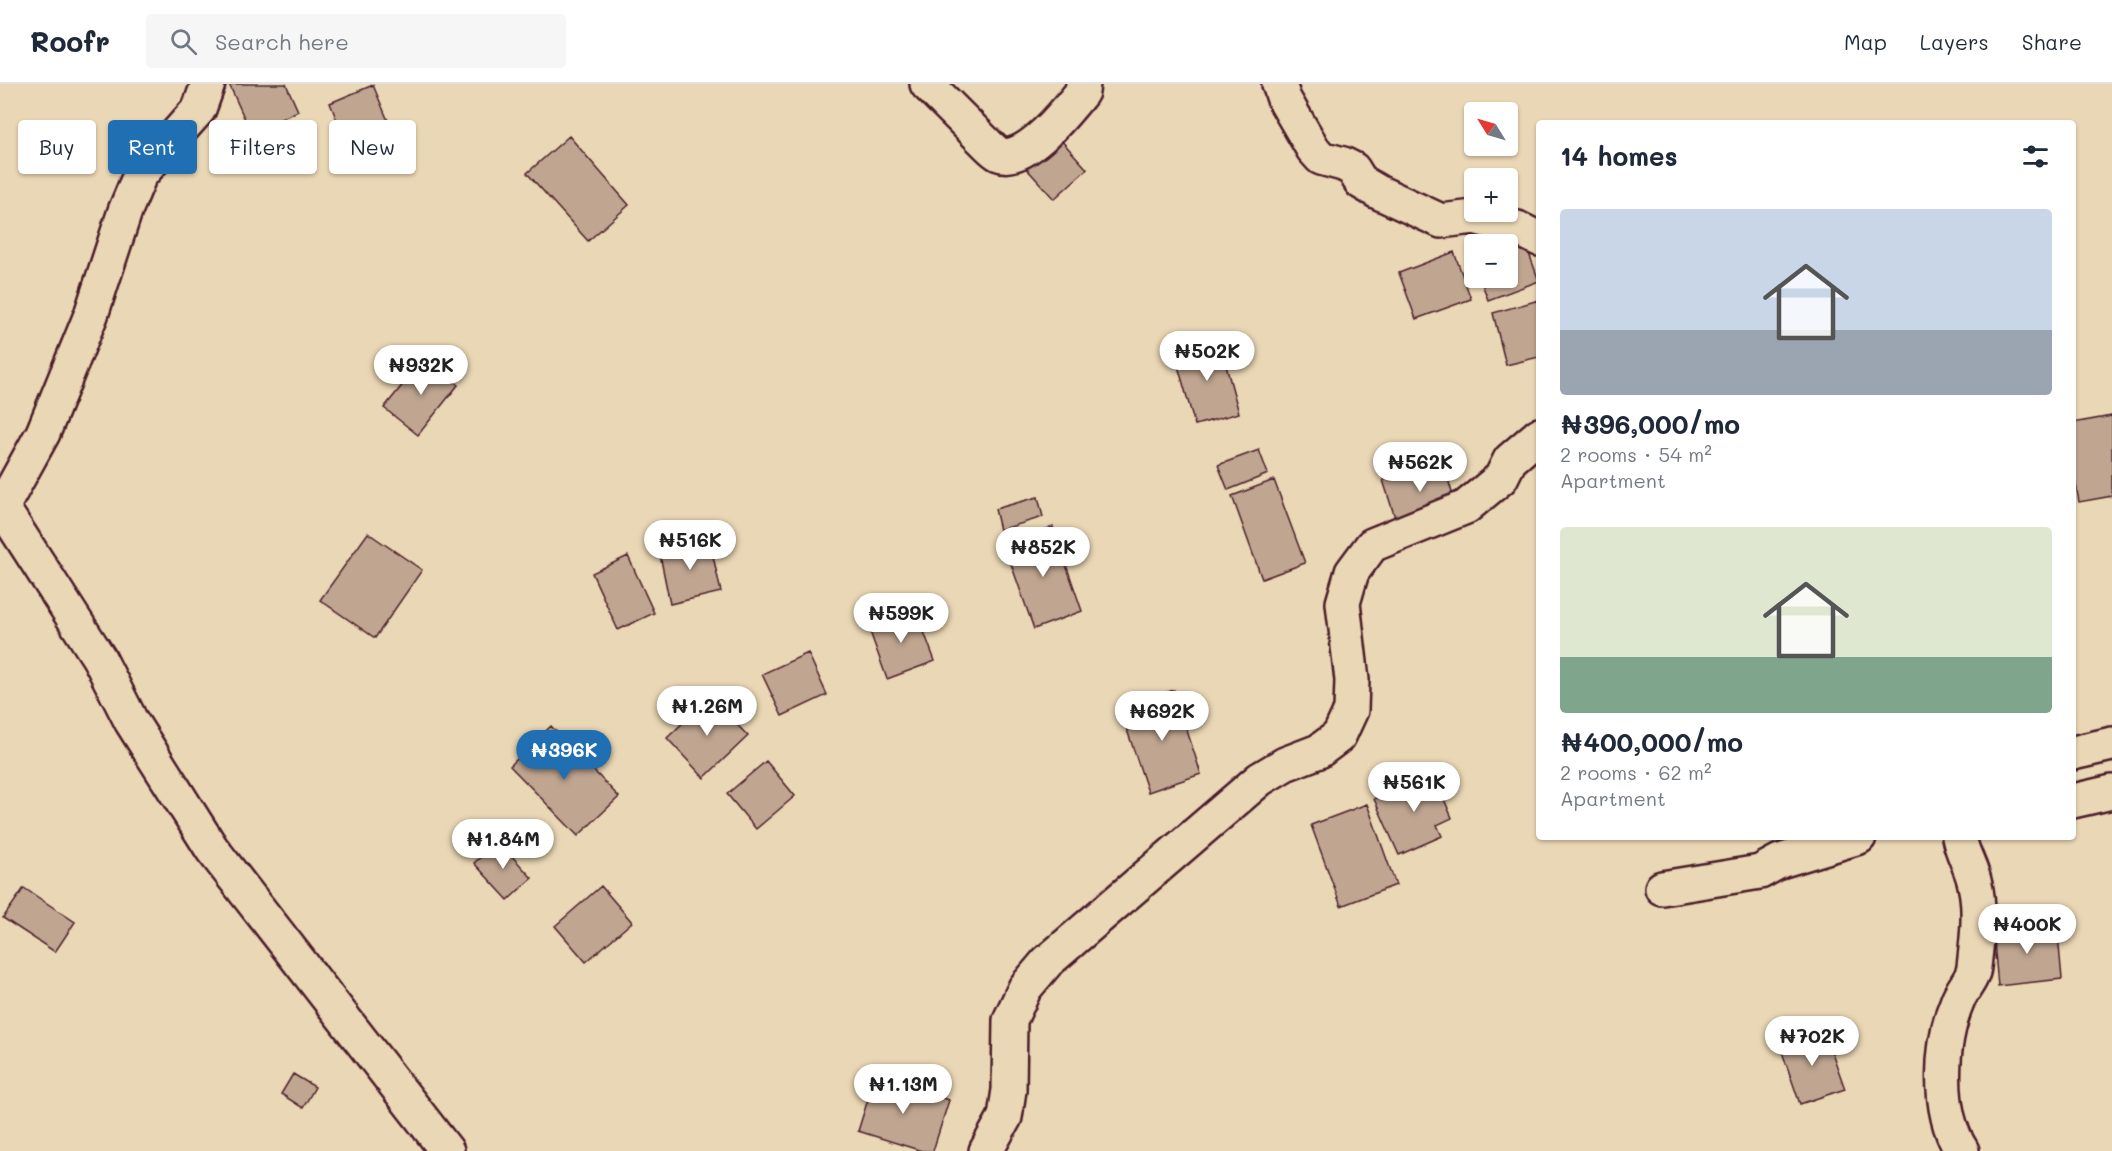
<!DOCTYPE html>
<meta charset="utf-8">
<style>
:root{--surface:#fff;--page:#f6f6f7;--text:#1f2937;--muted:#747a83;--line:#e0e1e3;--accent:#1f6fb2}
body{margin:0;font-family:Mali,sans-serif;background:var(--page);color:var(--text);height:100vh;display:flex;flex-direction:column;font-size:22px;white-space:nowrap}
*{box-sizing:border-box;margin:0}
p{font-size:20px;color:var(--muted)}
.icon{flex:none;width:33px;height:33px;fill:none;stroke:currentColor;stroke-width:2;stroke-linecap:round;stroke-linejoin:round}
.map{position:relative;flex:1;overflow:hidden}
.panel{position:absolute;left:1536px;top:36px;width:540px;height:720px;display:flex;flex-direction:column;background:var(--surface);border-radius:6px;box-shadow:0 2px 4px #0004}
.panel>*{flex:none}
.top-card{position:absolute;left:18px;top:36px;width:570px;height:54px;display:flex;gap:12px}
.needle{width:39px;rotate:307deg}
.controls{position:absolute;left:1464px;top:18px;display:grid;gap:12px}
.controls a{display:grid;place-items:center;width:54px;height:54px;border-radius:6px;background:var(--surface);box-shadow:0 2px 4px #0004;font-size:30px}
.price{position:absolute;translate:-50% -51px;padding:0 14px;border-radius:21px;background:#fff;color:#222;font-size:20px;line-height:39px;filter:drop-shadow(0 2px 3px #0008)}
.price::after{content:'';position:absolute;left:50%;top:36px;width:18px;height:14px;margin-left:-9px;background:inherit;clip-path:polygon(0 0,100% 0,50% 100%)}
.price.active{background:var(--accent);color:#fff}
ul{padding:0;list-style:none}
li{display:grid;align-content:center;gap:12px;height:318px;padding:0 24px}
li span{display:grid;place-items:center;height:186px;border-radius:6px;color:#555}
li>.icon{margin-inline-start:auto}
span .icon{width:108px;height:108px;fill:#fffc;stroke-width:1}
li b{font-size:26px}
h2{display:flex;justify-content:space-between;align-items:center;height:72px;padding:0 24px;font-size:26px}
.pill{padding:0 21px;border-radius:6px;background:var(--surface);box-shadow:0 2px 4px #0004;font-size:21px;line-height:54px}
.pill.active{background:var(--accent);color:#fff}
header{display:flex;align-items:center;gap:36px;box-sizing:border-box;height:84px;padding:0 30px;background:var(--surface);border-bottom:2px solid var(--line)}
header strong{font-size:28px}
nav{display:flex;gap:33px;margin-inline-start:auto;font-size:21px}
.search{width:420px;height:54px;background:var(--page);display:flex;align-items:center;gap:15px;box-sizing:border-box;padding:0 21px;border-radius:6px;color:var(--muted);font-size:22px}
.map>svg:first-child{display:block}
</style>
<header>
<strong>Roofr</strong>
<div class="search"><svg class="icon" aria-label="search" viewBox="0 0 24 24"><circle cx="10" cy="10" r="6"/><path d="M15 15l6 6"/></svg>Search here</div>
<nav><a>Map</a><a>Layers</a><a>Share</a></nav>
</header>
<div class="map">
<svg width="2112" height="1067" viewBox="0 0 2112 1067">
<rect width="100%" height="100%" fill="#ead7b5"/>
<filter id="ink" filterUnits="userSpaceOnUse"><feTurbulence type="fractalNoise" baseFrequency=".0167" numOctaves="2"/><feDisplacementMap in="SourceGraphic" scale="12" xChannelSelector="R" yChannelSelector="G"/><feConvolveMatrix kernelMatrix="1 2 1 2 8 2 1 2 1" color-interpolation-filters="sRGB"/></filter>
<g filter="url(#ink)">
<!-- building -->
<path fill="#c0a691" stroke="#4a1f2b" stroke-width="1.5" d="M229,0H286L298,27L251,49Z
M373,1L394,51L350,69L330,19Z
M569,52L629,121L588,157L527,89Z
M1059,54L1087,85L1054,115L1026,84Z
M1522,150L1539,197L1488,216L1480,194H1508V160H1494Z
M1454,168L1471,215L1416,235L1399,189Z
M1539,216V273L1506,281L1493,229Z
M1219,256L1239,329L1195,341L1174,268Z
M424,274L458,301L418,351L384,324Z
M2112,332V412L2079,418L2073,384V339Z
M1259,366L1268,390L1228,406L1218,381Z
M1443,378L1456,422L1397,440L1383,396Z
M1274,396L1305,479L1262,495L1232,412Z
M1038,413L1043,433L1000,446L995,425Z
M1053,443L1082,527L1034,545L1004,460Z
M368,449L422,486L375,554L320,516Z
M709,454L721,508L670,520L659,466Z
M628,472L654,529L618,546L592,489Z
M915,524L935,577L887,595L868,542Z
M808,569L827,611L782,632L762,590Z
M1174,606L1201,690L1148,708L1122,631L1148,622L1146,615Z
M710,613L748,652L704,694L667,654Z
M551,642L619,713L578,752L510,682Z
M766,677L795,712L756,745L727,710Z
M1433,689L1452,734L1437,741L1442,752L1399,771L1374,715Z
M1367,720L1396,801L1341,822L1311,741Z
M498,757L532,794L508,816L474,779Z
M601,802L632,838L586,878L555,842Z
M24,804L75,838L55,868L3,834Z
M2057,840L2062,895L1998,902L1993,847Z
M1824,946L1845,1005L1800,1020L1780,962Z
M293,990L315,1003L303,1024L281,1010Z
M875,993L949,1016L933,1067H922L858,1047Z"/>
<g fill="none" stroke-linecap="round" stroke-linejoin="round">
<!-- minor casing -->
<g stroke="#4a1f2b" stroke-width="38">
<path id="minor" d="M927,0L988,61C991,64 995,68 999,70C1025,81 1068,25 1082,8L1083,0
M1279,0L1284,15L1313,65L1321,74L1343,80L1353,85L1361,98L1378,108L1441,137L1474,133L1517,144L1539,155
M0,420L99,574L131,637L212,765L447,1067
M0,427L43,349L91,231L125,127L140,91L199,25L208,0
M2073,669L2112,660
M2073,717L2112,708
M1959,753C1962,770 1972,784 1975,801C1981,826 1977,857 1974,883C1973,895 1962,905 1958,916C1940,958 1936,1027 1962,1067
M1662,804L1760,788L1780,777L1859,753
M986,1067L1005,1033L1009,1006L1010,936L1025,904L1047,878L1260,695L1285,680L1319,667L1339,652L1351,626L1352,596L1343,519L1352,488L1372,461L1466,423L1501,394L1510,376L1539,351"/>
</g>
<!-- minor -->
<use href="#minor" stroke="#ead7b5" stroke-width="33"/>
</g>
</g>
</svg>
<div class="controls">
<a><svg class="needle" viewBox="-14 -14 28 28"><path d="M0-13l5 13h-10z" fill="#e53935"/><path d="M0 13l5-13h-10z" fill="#747a83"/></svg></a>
<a>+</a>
<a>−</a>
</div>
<b class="price" style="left:1207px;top:298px">₦502K</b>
<b class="price" style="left:421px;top:312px">₦932K</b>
<b class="price" style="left:1420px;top:409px">₦562K</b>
<b class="price" style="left:690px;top:487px">₦516K</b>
<b class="price" style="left:1043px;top:494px">₦852K</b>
<b class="price" style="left:901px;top:560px">₦599K</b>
<b class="price" style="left:707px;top:653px">₦1.26M</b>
<b class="price" style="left:1162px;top:658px">₦692K</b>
<b class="price active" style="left:564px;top:697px">₦396K</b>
<b class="price" style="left:1414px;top:729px">₦561K</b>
<b class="price" style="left:503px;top:786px">₦1.84M</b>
<b class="price" style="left:2027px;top:871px">₦400K</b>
<b class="price" style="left:1812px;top:983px">₦702K</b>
<b class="price" style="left:903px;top:1031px">₦1.13M</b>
<div class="top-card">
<a class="pill">Buy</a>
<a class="pill active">Rent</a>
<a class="pill">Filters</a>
<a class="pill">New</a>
</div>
<section class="panel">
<h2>14 homes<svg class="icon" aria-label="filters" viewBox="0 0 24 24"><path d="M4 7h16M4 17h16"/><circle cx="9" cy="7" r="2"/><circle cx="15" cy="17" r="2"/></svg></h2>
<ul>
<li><span style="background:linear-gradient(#c9d6e8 65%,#9aa5b1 0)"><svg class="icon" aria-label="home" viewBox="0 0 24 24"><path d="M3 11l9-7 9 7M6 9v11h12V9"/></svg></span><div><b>₦396,000/mo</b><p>2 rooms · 54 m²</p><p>Apartment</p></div></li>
<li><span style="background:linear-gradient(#dfe7d0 70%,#7fa58c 0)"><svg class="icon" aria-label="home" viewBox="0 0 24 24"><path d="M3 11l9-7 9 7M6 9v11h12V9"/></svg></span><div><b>₦400,000/mo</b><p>2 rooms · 62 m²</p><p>Apartment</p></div></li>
</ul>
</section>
</div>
